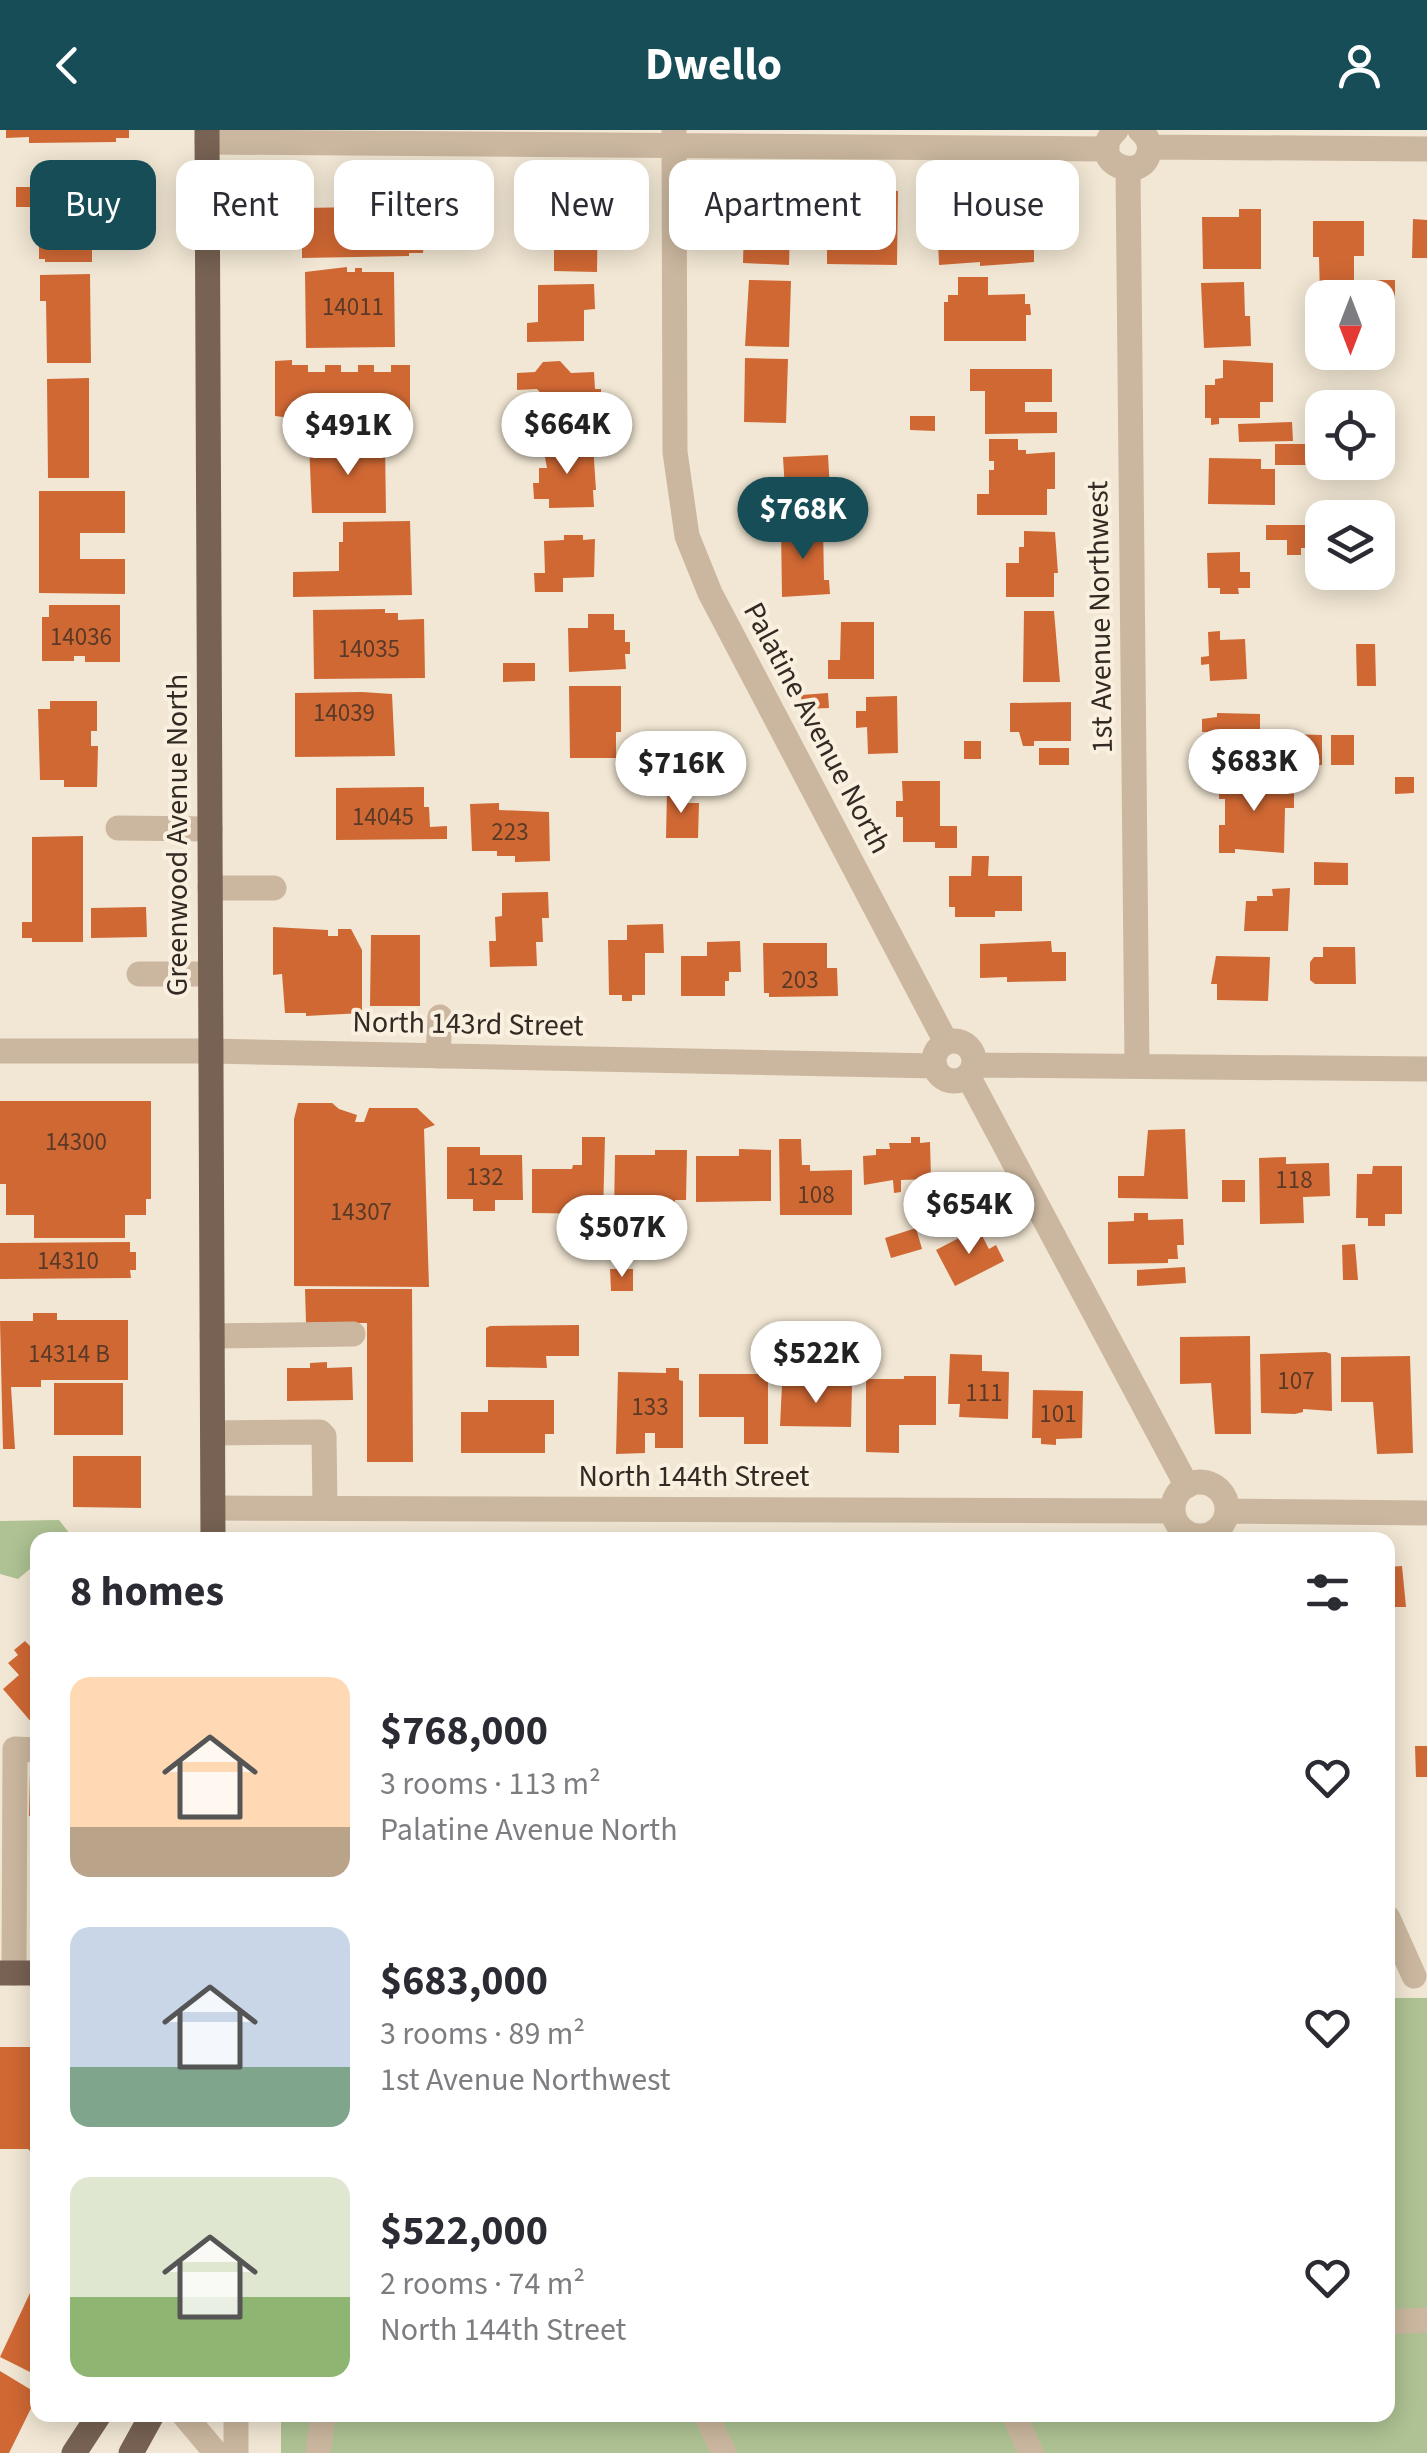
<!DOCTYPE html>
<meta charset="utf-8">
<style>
:root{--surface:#fff;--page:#f2f2f3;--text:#2b2b33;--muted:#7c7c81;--accent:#164d57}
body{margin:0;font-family:"Source Sans 3",sans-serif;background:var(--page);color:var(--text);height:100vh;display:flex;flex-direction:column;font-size:38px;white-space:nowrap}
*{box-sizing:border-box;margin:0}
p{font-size:32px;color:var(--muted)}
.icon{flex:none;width:55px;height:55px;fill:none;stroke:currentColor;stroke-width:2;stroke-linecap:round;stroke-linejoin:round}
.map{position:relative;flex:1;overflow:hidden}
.sheet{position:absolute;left:30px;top:1402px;width:1365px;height:890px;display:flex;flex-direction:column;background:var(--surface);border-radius:20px;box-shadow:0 5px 25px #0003}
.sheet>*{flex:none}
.top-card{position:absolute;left:30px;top:30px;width:1368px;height:90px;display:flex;gap:20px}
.needle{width:65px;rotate:180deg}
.tools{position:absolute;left:1305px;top:150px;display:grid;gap:20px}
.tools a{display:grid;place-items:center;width:90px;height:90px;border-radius:20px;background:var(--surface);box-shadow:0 5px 25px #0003;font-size:50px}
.price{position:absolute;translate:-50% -85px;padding:0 22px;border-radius:35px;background:#fff;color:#222;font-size:32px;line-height:65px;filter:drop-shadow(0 2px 5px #0008)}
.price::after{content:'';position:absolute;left:50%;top:60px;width:30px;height:22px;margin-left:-15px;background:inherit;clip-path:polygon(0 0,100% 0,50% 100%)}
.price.active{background:var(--accent);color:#fff}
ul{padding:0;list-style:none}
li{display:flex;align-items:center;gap:30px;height:250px;padding:0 40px}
li span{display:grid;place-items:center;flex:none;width:280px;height:200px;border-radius:20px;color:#555}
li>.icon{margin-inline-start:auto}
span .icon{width:120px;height:120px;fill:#fffc;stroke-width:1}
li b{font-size:42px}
h2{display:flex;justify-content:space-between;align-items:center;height:120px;padding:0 40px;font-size:42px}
.tag{padding:0 35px;border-radius:20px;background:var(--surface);box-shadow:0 5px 25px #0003;font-size:35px;line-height:90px}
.tag.active{background:var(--accent);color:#fff}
header{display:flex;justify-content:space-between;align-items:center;height:130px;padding:0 40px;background:var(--accent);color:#fff;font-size:45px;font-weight:700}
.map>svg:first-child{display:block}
</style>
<header><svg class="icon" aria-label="back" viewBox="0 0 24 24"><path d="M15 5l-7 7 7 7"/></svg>Dwello<svg class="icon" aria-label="person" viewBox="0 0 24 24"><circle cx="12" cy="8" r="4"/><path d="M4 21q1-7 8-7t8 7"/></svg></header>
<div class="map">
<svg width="1427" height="2323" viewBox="0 0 1427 2323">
<rect width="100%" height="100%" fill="#f2e7d4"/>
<!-- green -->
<path fill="#aec293" d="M59,1390L70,1404L64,1410H38L37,1433L18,1449L0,1444V1391Z
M1388,1868H1427V2323H281V2285H1388Z"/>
<!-- building -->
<path fill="#d06834" d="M6,0H129V8H116V12L29,13V7L6,8Z
M40,37H92V132H45V129H39V77H16V57H34V66H40Z
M874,60L898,61L897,135L827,134V98H851V85L873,88Z
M553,66H565V71H598L597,142L554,141V115H543L539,110L540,99L553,96Z
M425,76V80H429V100H425L423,123H409V126L302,128V78Z
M1239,79H1261V139H1203L1202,87H1239Z
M1413,89L1427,90V128H1412Z
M1313,91H1364V126H1354V168H1320L1319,127H1313Z
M1037,93V97H1044L1045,115H1034V132L980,136V132L939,135L938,109L957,108V104L1000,103V94Z
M744,98L790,100L789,135L743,133Z
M347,137V142H355V138H362V142H394L395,217L306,218L305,142Z
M90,144L91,233H47L46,171H40V145Z
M958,147H988V165L1025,164V174H1030L1031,185H1026V211H944V172H948V165H958Z
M749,150L791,151L789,217L745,216Z
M1361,150H1395V191H1378V168H1361Z
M1244,152L1245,186H1250L1251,216L1204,218L1201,153Z
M594,154L595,179L584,180V211L527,212V193L538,192V155Z
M745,228L788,229L786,293L744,292Z
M292,230V235H308V242H325V235H341V242H358V235H374V242H391V235H410V289H391V298H374V289H358V298H341V290H325V298H308V290L275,286V231Z
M1223,230L1273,233V272H1260V288H1219V294L1211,295V288H1205V255H1215V249L1223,248Z
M560,231L571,243L594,242L595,259H601V272L594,273L595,285L555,286V270H547L537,259L517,260V243L535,242L543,232Z
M970,239H1052V272H1025V282H1057V303L985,304V261H970Z
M89,248V348H48L47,249Z
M910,286H935V301L910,300Z
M1292,292L1293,311L1239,312L1238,294Z
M989,309H1018V320H1026V324L1055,322V359H1047V385H977V364H989V340H994V331H989Z
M309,313H385L386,383H312Z
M1275,314H1322V335H1275Z
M593,315L596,360H593L594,377L549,378V369H534L533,353H539V338H547L543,317Z
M828,325L831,378L797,380L798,387L789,388L788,381L775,382L774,362L785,361L783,327Z
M1209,328L1261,329V339H1275V375L1208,374Z
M39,361H125V403H80V429H125V464L39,463Z
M410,391L412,465L293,467V442L339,441V412H343V392Z
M1266,395H1313V418H1301V425H1287V410H1266Z
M823,396L824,450H829L830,464L782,467L781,397Z
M1024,401L1055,402L1058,443H1054V467H1006V433H1019V417H1024Z
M564,405H583V410L595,409L594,447L563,448V462H535L534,443H545L544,411L564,410Z
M1240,422V442H1250V458H1238L1239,464H1220V458H1208L1207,423Z
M49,475H120V532H85V526H74V531H42V487H49Z
M385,479V483H398V490L424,489L425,548L314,549L313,480Z
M1024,481H1054L1060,552H1023Z
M588,484H614V500H625V512H630V524H625L626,539L569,542L568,498H588Z
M841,492H874V549H828V530H840Z
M1220,501V510L1245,509L1247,549L1210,551L1209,534L1201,535V527L1209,526L1208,502Z
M1356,514H1375L1376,556H1357Z
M503,533H535V551L503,552Z
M569,556H621V602H616V628H570Z
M362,562L392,564L395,626L295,627V563Z
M828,563L829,578L802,579L801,565Z
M897,566L898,623L868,624L867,597L856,598V581H866V567Z
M50,571H97V601H91V616H98L97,657H64V650H40L38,579H50Z
M1071,572V611H1034V616H1023L1019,602H1010V573Z
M1217,583L1260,584V610H1285V628L1288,604L1322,605V635L1285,634V638L1266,637V640L1216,638V614H1211V602H1202V589L1217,587Z
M1331,605H1354V635H1331Z
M964,611H981V629H964Z
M1039,618H1069V635H1039Z
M1256,646H1281V659H1294V678H1285L1284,723L1235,719V723H1219V695H1225V669H1219V649H1257Z
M1395,647H1414V663L1395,664Z
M902,651H940V696H957V718H935V712H903V687H896V671H903Z
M424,657V677H429L430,697L447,696V709L336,710V658Z
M667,661H686V673H699L698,708H666Z
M499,673V680L549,682L550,731L515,732V726H497V721H472L470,674Z
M83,706V812H32V808H22V792H32V707Z
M972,726H989L988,746H1022V781H995V787H955V777H949V746H971Z
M1314,732L1348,733V755H1314Z
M1290,758L1288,801H1244L1246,771H1257V766H1273L1272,759Z
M548,762L549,788H542L543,812H536L537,836L490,837L489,811H496L495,787L502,786V763Z
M146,777L147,807L91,808V778Z
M663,794L664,823H645V865H632V871H622V865H609L608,810H627V795Z
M273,797L328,800V806H338V799H351L362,820V883L306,886V883H285L282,844L273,845Z
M371,805H420V876H370Z
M740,811L741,842H729V851H725V866H681V826H707V812Z
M1051,811L1052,822H1066V851L1007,852V847L980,848V814Z
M763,813H827V838H837L838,866L769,867V863H764Z
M1323,817H1355L1356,854H1315L1310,850V832L1314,827H1323Z
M1216,826L1270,827L1268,871L1217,870V854H1211Z
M0,971H151V1069H146V1085H125V1108H34V1085H6V1054H0Z
M298,973H332L339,979L357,985L355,992H364L369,978H417L435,995L424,999L429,1157L294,1156V989Z
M1185,999L1188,1069L1118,1068V1046H1144L1148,1000Z
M582,1007H605L603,1084L532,1083V1039H572L573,1035H582Z
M911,1007H920V1013L930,1012L931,1049L901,1050V1062L894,1063L893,1050L864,1055L863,1026L876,1025V1019H890L889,1013H911Z
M779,1009H801L802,1035H810V1041L852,1040V1085H780Z
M447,1017H480V1025H522L523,1070H495V1081H473V1069H447Z
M739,1019L771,1020V1071L696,1072V1026H739Z
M655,1020H687L686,1070H675V1086L614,1082L615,1025H655Z
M1286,1027V1034L1329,1033L1330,1066L1303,1067L1304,1093L1260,1094L1259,1028Z
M1373,1036H1402V1084H1385V1096H1368V1088H1356L1357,1044H1372Z
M1222,1050H1245V1072H1222Z
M1134,1083H1148V1090L1183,1089L1184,1115H1177L1178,1129H1168V1133L1108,1134V1092L1134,1091Z
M916,1098L922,1119L891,1128L885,1108Z
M978,1098L989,1119L996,1115L1004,1131L955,1156L936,1120Z
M130,1112V1122H136V1140H130L131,1148L0,1149V1113Z
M1355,1114L1358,1150H1343L1342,1115Z
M1185,1137L1186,1153L1137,1156V1140Z
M610,1139H633V1161H611Z
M305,1159H412L413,1332H367V1193H306Z
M33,1183H57V1190H128V1250H41V1257H11L15,1319H3L0,1191H33Z
M579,1195V1226H546L547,1238L486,1237V1198L490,1196Z
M1250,1206L1251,1304H1215L1211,1253L1180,1254V1207Z
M1326,1222L1331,1224L1332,1281L1303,1279V1282L1295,1284L1261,1283L1260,1224Z
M950,1224L982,1225V1241L1009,1242L1008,1289L959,1287L960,1274H948Z
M1410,1226L1413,1323L1377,1324L1373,1272H1341V1227Z
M327,1232V1238L352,1237L353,1270L287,1271V1238H310V1233Z
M666,1238H679V1250L683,1251V1318H655V1303H645V1323L616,1324L618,1242L666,1243Z
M699,1244H768V1314H744V1287H699Z
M904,1246H936V1295H899V1323L866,1322V1249H904Z
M54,1253H123V1305H54Z
M782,1255L852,1256L851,1297L780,1296Z
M1033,1260L1083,1261L1082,1308L1056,1309V1315L1041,1314V1308H1032Z
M488,1270H554V1304H545V1323H461V1282H488Z
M73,1326H141V1378L73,1377Z
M1402,1436L1406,1477H1388V1437Z
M38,1510V1588L32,1593L3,1559L19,1545L8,1533L18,1525L14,1520L25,1511L30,1516Z
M1415,1616H1427V1647H1416Z
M30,1643H38V1702H32V1686H29Z
M0,1917H38V2028L28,2019H0Z
M30,2163L38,2167V2246L0,2227Z
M0,2241L38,2264L9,2323H0Z"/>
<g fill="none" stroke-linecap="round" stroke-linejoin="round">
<!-- minor -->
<path stroke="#cbb79f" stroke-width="25" d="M674,0L675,322L687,406L710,463L946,912
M1116,0C1084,31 1142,56 1149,22C1151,12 1146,6 1140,0
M207,12L1107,19
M1150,17L1427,19
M1128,39L1137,935
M118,698L210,699
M210,758H274
M139,844H210
M934 931a20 20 0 1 1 40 0a20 20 0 1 1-40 0Z
M0,921H210L935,936
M438,926L440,887
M974,935L1427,939
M968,946L1187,1356
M212,1206L353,1204
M213,1303L320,1302L324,1306L325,1376
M1173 1379a27 27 0 1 1 54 0a27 27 0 1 1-54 0Z
M214,1378L1173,1381
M1227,1381L1427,1383
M1388,1788L1414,1846
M14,1843L15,1619L38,1620
M1388,2192L1427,2190
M184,2285L216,2323
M236,2285V2323
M706,2285L724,2323
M1014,2285L1031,2323
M318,2323L323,2285"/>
<!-- major -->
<path stroke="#776253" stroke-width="25" d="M207,0L213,1410
M0,1843H38
M74,2323L99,2285
M131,2323L152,2285"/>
</g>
<g text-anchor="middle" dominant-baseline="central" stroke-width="8" stroke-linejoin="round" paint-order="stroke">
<!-- number labels -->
<g font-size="25" fill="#5a3a27">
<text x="353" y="177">14011</text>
<text x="81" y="507">14036</text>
<text x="369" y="519">14035</text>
<text x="344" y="583">14039</text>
<text x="383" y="687">14045</text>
<text x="510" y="702">223</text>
<text x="800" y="850">203</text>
<text x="76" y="1012">14300</text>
<text x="485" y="1047">132</text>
<text x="1294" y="1050">118</text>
<text x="816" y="1065">108</text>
<text x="361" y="1082">14307</text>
<text x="68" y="1131">14310</text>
<text x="69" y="1224">14314 B</text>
<text x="1296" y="1251">107</text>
<text x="984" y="1263">111</text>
<text x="650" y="1277">133</text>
<text x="1058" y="1284">101</text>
</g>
<!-- street labels -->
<g font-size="30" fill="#332a23" stroke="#faf0e0">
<text transform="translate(1100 487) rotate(-91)">1st Avenue Northwest</text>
<text transform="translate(817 598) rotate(62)">Palatine Avenue North</text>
<text transform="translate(177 705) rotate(-90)">Greenwood Avenue North</text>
<text transform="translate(468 894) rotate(1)">North 143rd Street</text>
<text x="694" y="1346">North 144th Street</text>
</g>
</g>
</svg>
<div class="tools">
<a><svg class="needle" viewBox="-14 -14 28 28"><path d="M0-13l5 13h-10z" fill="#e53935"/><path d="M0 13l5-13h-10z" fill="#7c7c81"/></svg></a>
<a><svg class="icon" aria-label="locate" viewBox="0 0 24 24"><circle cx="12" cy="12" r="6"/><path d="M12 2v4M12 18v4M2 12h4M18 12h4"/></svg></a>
<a><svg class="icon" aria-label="layers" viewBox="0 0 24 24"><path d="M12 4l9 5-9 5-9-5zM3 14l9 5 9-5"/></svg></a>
</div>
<b class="price" style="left:567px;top:347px">$664K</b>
<b class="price" style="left:348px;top:348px">$491K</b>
<b class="price active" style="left:803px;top:432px">$768K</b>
<b class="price" style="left:1254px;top:684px">$683K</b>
<b class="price" style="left:681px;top:686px">$716K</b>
<b class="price" style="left:969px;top:1127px">$654K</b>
<b class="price" style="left:622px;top:1150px">$507K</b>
<b class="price" style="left:816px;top:1276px">$522K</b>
<div class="top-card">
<a class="tag active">Buy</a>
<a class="tag">Rent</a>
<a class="tag">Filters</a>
<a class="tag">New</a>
<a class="tag">Apartment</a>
<a class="tag">House</a>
</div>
<section class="sheet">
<h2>8 homes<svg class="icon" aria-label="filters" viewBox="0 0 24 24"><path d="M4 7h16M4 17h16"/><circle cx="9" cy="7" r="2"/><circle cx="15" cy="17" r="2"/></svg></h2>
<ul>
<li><span style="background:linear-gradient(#ffd9b3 75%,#b9a48a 0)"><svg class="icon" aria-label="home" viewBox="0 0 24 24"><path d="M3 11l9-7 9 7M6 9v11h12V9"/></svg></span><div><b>$768,000</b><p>3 rooms · 113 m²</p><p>Palatine Avenue North</p></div><svg class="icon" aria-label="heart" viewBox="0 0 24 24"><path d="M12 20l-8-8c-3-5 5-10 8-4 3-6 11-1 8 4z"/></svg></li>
<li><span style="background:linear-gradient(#c9d6e8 70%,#7fa58c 0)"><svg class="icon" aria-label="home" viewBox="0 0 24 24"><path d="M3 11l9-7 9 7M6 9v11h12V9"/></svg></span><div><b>$683,000</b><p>3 rooms · 89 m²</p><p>1st Avenue Northwest</p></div><svg class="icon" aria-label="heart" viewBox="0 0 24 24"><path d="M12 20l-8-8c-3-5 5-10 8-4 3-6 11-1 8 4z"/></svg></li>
<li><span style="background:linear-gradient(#dfe7d0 60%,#8fb573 0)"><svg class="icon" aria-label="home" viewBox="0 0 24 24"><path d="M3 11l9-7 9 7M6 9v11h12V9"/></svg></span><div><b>$522,000</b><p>2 rooms · 74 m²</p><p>North 144th Street</p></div><svg class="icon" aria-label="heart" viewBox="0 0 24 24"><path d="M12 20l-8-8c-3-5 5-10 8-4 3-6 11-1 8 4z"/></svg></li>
</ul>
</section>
</div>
